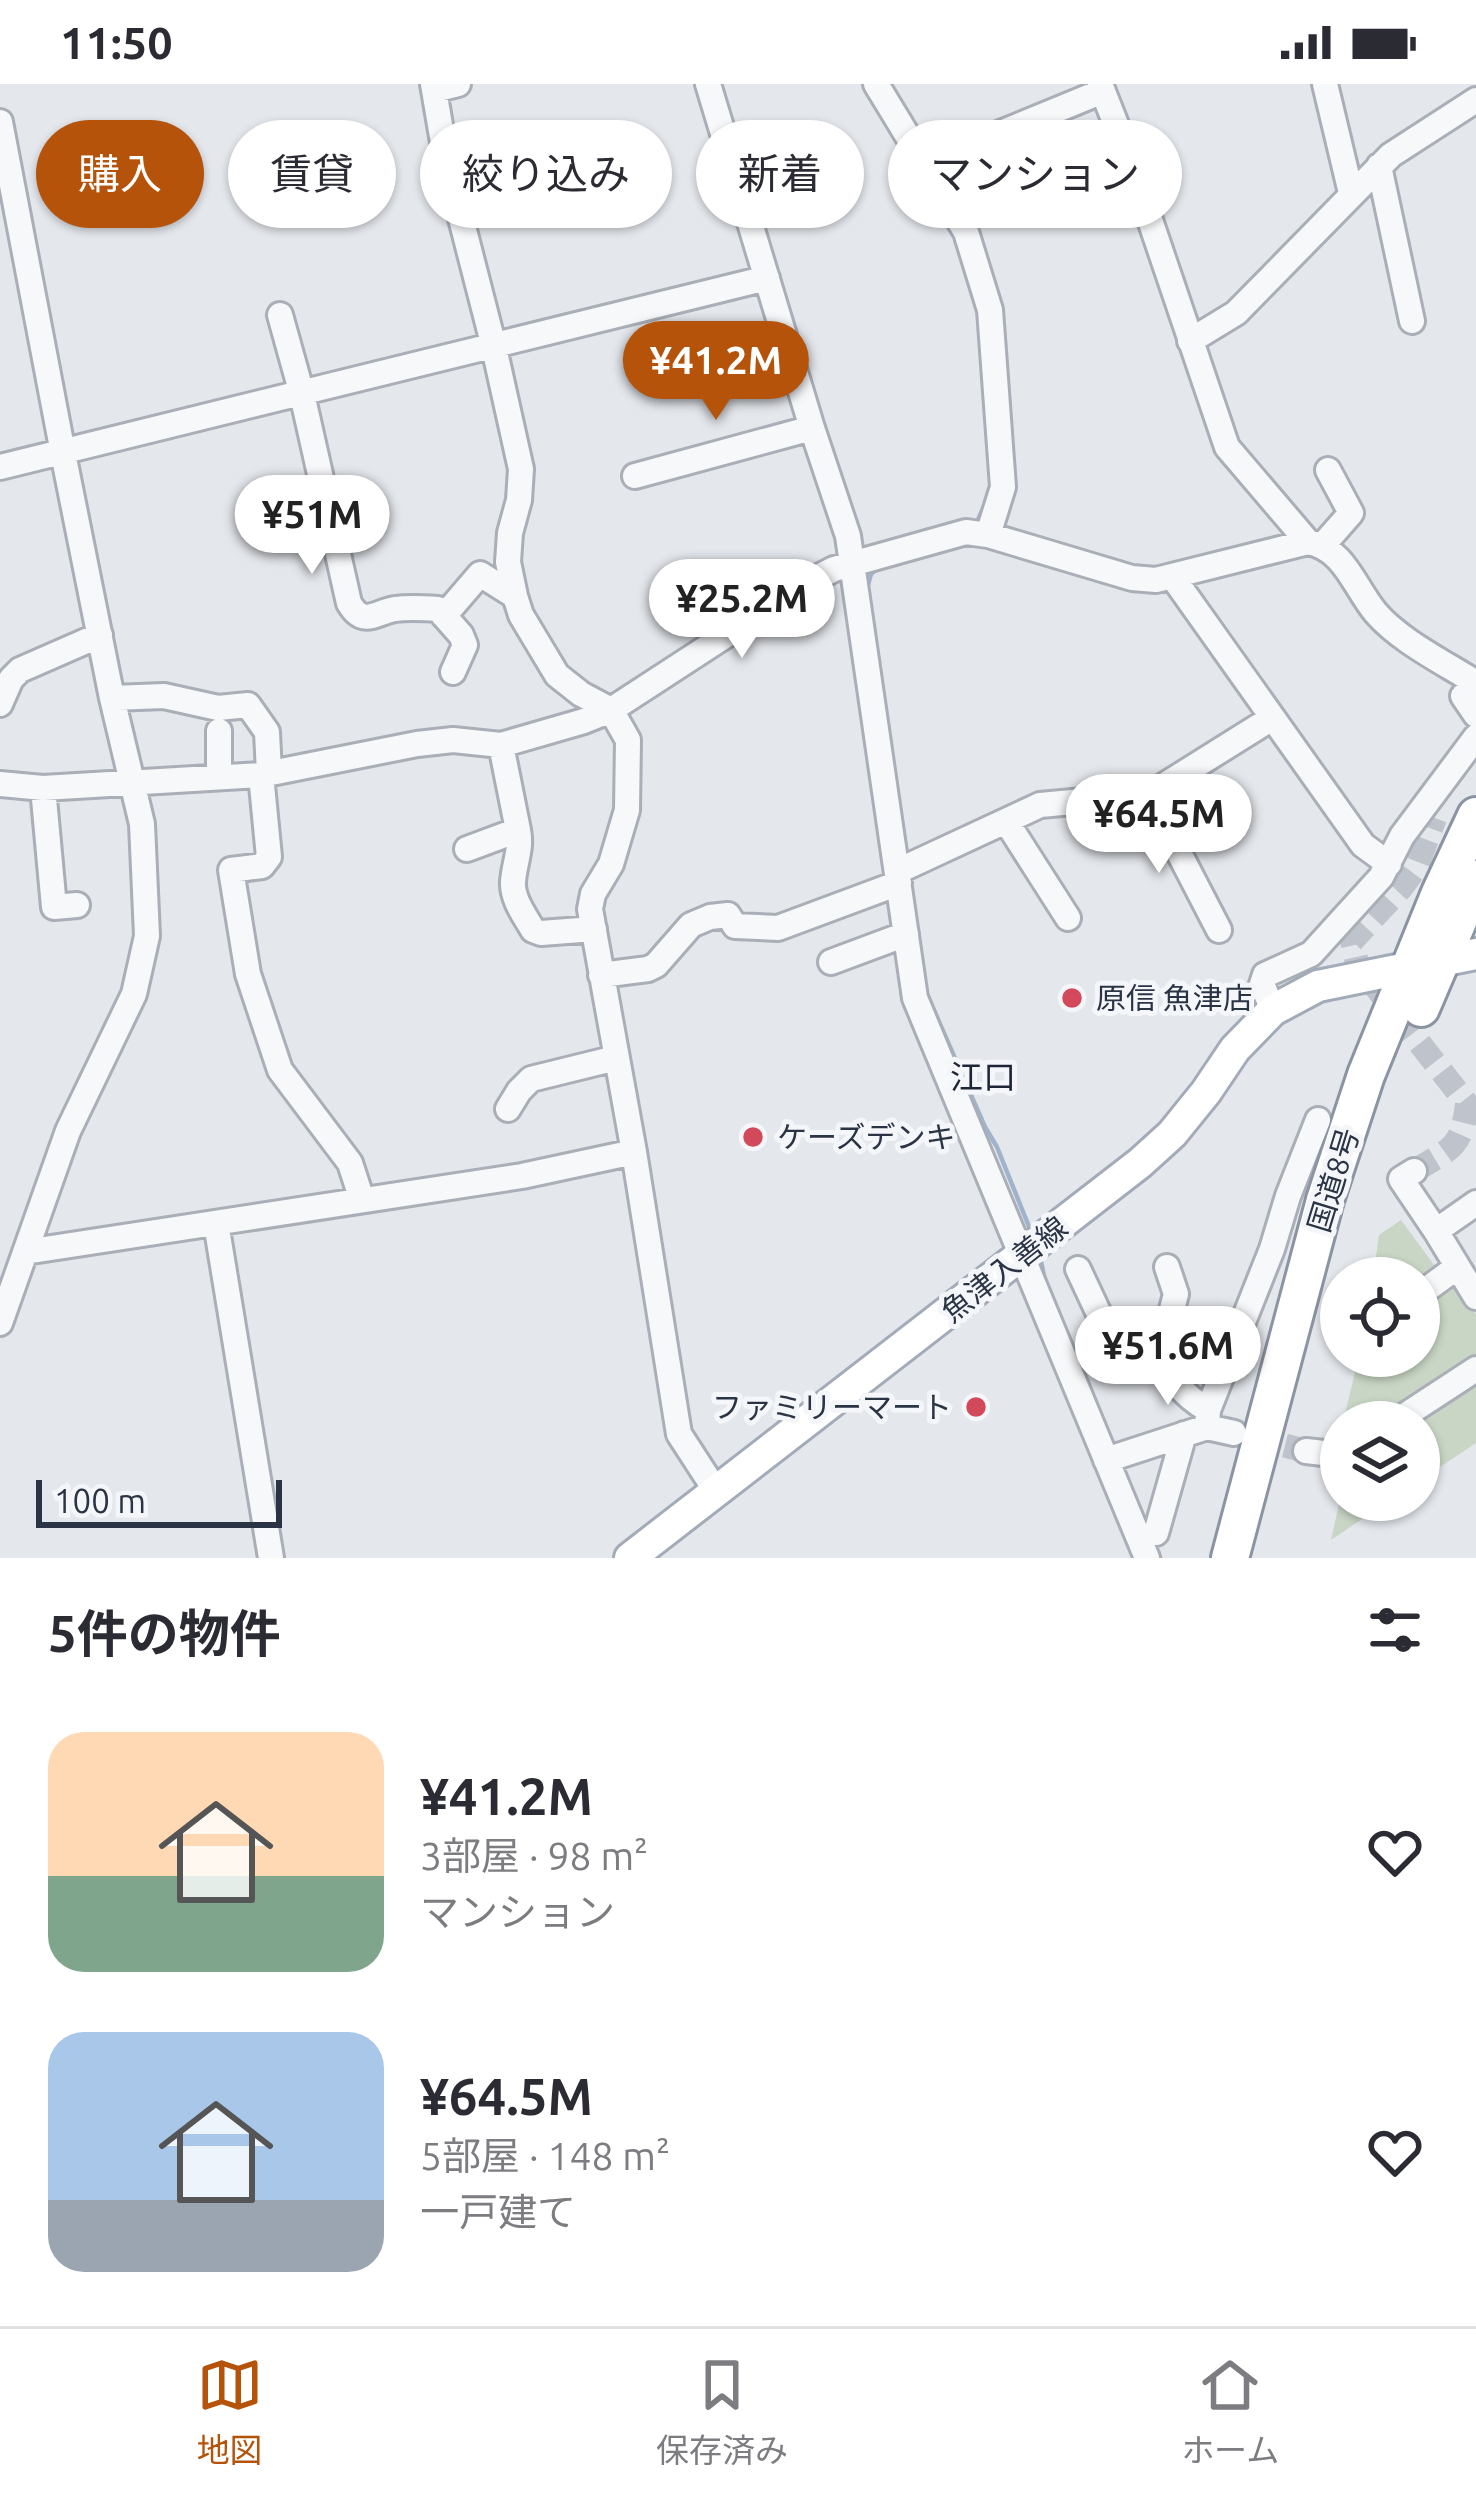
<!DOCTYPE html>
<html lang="ja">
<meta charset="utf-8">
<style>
:root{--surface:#fff;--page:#f2f2f3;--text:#2b2b33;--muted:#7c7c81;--line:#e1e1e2;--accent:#b45309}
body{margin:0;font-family:Ubuntu,"Noto Sans JP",sans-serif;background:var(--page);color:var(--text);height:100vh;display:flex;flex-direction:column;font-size:45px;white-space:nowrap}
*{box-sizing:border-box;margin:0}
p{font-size:39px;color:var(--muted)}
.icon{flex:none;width:66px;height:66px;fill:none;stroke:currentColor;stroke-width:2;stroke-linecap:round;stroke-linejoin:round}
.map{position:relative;height:1474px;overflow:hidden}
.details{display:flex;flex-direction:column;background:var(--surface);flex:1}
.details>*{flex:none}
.banner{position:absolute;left:36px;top:36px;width:1404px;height:108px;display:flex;gap:24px}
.tools{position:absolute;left:1320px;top:1173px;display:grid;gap:24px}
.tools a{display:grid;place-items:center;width:120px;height:120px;border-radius:50%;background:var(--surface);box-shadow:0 3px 9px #0004;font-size:60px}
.scale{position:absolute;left:36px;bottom:30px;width:246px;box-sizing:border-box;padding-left:12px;border:6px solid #2b3445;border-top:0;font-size:33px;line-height:42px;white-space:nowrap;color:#2b3445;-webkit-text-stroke:9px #f4f6f9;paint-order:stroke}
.price{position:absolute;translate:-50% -102px;padding:0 27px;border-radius:42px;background:#fff;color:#222;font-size:39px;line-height:78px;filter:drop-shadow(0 3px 6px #0008)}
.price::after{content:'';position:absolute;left:50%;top:72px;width:36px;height:27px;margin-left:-18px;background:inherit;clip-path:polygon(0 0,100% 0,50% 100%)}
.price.selected{background:var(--accent);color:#fff}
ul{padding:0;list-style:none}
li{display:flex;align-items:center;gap:36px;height:300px;padding:0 48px}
li span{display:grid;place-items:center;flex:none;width:336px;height:240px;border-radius:36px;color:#555}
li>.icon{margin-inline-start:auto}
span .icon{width:144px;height:144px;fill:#fffc;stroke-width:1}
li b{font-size:51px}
h2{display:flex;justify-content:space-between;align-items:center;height:144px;padding:0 48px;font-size:51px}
.pill{padding:0 42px;border-radius:54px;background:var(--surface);box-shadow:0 3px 9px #0004;font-size:42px;line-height:108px}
.pill.selected{background:var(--accent);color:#fff}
.status{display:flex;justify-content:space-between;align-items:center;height:84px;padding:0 60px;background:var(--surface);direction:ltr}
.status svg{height:33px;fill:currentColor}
.menu{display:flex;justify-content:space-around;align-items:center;height:168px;border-top:3px solid var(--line);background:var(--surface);font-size:33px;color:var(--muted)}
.menu a{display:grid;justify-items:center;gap:6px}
.menu .selected{color:var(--accent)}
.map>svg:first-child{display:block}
</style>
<div class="status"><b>11:50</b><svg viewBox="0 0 49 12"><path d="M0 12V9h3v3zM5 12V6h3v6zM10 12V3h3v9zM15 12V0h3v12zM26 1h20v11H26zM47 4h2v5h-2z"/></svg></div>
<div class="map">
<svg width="1476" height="1474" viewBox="0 0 1476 1474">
<rect width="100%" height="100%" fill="#e4e7ec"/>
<!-- green -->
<path fill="#c9d6c5" d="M1401,1136L1440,1189L1419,1205V1194H1373L1379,1151Z
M1451,1198L1476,1230V1270L1372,1338H1343L1359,1272H1419V1220Z
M1476,1293V1359L1419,1397V1338H1410Z
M1341,1411V1416H1390L1331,1456Z"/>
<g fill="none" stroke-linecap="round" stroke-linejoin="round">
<!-- stream -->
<path stroke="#9fb4cc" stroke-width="4.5" d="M976,440L986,418
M867,505L871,490L878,484
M897,706L907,772
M926,908L985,1043L997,1063L1032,1150
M1040,1172L1046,1202
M1152,1456L1160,1474"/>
<!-- minor-tunnel -->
<path stroke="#bfc3cb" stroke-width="24" stroke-dasharray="24 12" stroke-linecap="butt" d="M1414,1087C1450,1065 1462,1065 1467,1020L1357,879L1352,857L1402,803L1416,784L1435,734
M1250,1353L1306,1367"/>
<!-- minor casing -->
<g stroke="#a9aeb7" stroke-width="30">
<path id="minor" d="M433,0L446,76L493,259L521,385L519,416L510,449L508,478L515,512L521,531L557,591L581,610L611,626L628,656L627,726L611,780L593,810L590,825L634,1068L679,1350L716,1407
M708,0L812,344L848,452L915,914L1147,1474
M876,0L966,148L990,226L1003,403L988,451
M1100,0L1128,71L1227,363L1308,458
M1325,0L1351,109
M434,6L458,0
M0,38L63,369L112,614L142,740L147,852L134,910L68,1047L0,1239
M925,80L1103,7
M1379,82L1412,237
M280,231L302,310L349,519C363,543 374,529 395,525C409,523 424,524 438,525L461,551L465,561L453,588
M1190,257L1236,229L1391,71L1476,16
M0,383L767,194
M635,392L812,344
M1323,461L1351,429L1328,386
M1172,492L1363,761L1389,780
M444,532L480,490L515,512
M1476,600L1463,612L1476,631
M112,614L164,612L218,624L248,621L267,648L269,689
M0,620L11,595L20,586L100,551
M219,647V692
M501,661L518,746
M261,691L269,773L262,782L231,786L248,890L280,986L350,1079L362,1116
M0,700L43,704L261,691L417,660L453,656L501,661L584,637L611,626L803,501L834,485L966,448L988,451L1132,494L1156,496L1308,458C1345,465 1354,503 1376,529C1400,557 1445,579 1476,599
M43,704L54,823L77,821
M1149,711L1219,846
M1006,737L1068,834
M467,765L518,746C522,765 514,780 513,798C512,815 525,832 533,846L541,849L594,845
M898,787L1040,721L1149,711L1272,634
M831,878L906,850
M601,891L648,885L656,881L691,841L710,833L728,831L735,842L778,844L899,799
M1273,926L1262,900L1265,891L1311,870L1381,793L1402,752L1476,653
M508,1025L519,1007L531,995L616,974
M1414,1087L1401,1095L1436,1147
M1476,1119L1436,1147L1476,1213
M216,1139L271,1474
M25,1168L522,1092L634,1068
M1078,1185L1107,1247L1110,1267L1161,1268C1172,1296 1181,1310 1208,1326
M1419,1211L1457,1183
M1161,1268L1176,1210L1167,1183
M1395,1338L1476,1285
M1207,1343L1208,1326L1272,1165L1288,1112L1318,1036
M1306,1367L1341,1371
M1106,1376L1207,1343L1234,1349
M1156,1449L1184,1350"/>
</g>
<!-- major casing -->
<g stroke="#a3abb8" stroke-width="36">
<path id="major" d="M630,1474L1140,1079L1172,1050L1206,1008L1235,965L1273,926L1318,902L1476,870"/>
</g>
<!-- highway casing -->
<g stroke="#8b94a3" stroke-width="42">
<path id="highway" d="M1421,924L1476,795
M1230,1474L1325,1116L1366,991L1440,809L1476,732"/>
</g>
<!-- minor -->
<use href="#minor" stroke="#f7f8fa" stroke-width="24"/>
<!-- major -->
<use href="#major" stroke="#fff" stroke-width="30"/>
<!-- highway -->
<use href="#highway" stroke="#fff" stroke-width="36"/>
</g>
<!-- markers -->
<g fill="#d1495b" stroke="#f4f6f9" stroke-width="4.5">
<circle cx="1072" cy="914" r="12"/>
<circle cx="753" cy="1053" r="12"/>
<circle cx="976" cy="1323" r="12"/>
</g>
<g text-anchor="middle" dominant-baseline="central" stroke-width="10" stroke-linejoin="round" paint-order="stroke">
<!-- poi labels -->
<g font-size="30" fill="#2b3445" stroke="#f4f6f9" text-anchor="start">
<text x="1096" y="914">原信 魚津店</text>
<text x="777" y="1053">ケーズデンキ</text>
<text x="952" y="1323" text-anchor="end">ファミリーマート</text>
</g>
<!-- street labels -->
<g font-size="30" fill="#2b3445" stroke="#f4f6f9">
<text transform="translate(1333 1096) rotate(-73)">国道8号</text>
<text transform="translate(1004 1185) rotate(-38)">魚津入善線</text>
</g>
<!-- neighbourhood labels -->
<g font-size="33" fill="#1d2536" stroke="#f4f6f9">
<text x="983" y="992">江口</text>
</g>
</g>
</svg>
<div class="tools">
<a><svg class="icon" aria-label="locate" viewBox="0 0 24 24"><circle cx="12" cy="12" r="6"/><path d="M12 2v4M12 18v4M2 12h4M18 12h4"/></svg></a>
<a><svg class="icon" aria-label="layers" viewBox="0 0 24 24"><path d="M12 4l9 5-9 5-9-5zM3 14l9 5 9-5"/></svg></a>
</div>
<div class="scale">100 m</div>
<b class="price selected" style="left:716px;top:339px">¥41.2M</b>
<b class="price" style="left:312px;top:493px">¥51M</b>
<b class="price" style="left:742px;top:577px">¥25.2M</b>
<b class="price" style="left:1159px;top:792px">¥64.5M</b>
<b class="price" style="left:1168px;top:1324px">¥51.6M</b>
<div class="banner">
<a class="pill selected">購入</a>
<a class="pill">賃貸</a>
<a class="pill">絞り込み</a>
<a class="pill">新着</a>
<a class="pill">マンション</a>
</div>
</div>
<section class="details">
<h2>5件の物件<svg class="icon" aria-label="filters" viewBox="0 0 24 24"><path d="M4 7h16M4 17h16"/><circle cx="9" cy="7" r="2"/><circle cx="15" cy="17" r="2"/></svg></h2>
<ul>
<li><span style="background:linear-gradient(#ffd9b3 60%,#7fa58c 0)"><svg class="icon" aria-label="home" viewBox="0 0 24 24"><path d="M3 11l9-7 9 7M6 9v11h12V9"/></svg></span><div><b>¥41.2M</b><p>3部屋 · 98 m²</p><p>マンション</p></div><svg class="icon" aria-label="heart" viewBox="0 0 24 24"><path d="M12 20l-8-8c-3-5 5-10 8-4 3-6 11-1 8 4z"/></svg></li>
<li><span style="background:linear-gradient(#a9c7e8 70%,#9aa5b1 0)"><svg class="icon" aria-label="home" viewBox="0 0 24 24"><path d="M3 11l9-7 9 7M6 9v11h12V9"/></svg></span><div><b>¥64.5M</b><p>5部屋 · 148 m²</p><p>一戸建て</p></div><svg class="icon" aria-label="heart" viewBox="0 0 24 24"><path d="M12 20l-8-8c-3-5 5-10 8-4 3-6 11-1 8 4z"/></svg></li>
</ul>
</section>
<nav class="menu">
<a class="selected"><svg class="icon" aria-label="map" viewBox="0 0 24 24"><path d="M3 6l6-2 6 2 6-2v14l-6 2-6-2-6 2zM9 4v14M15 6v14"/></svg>地図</a>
<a><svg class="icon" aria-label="saved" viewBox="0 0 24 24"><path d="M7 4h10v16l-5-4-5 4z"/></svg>保存済み</a>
<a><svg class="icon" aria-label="home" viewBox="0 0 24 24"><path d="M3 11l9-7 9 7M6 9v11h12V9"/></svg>ホーム</a>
</nav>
